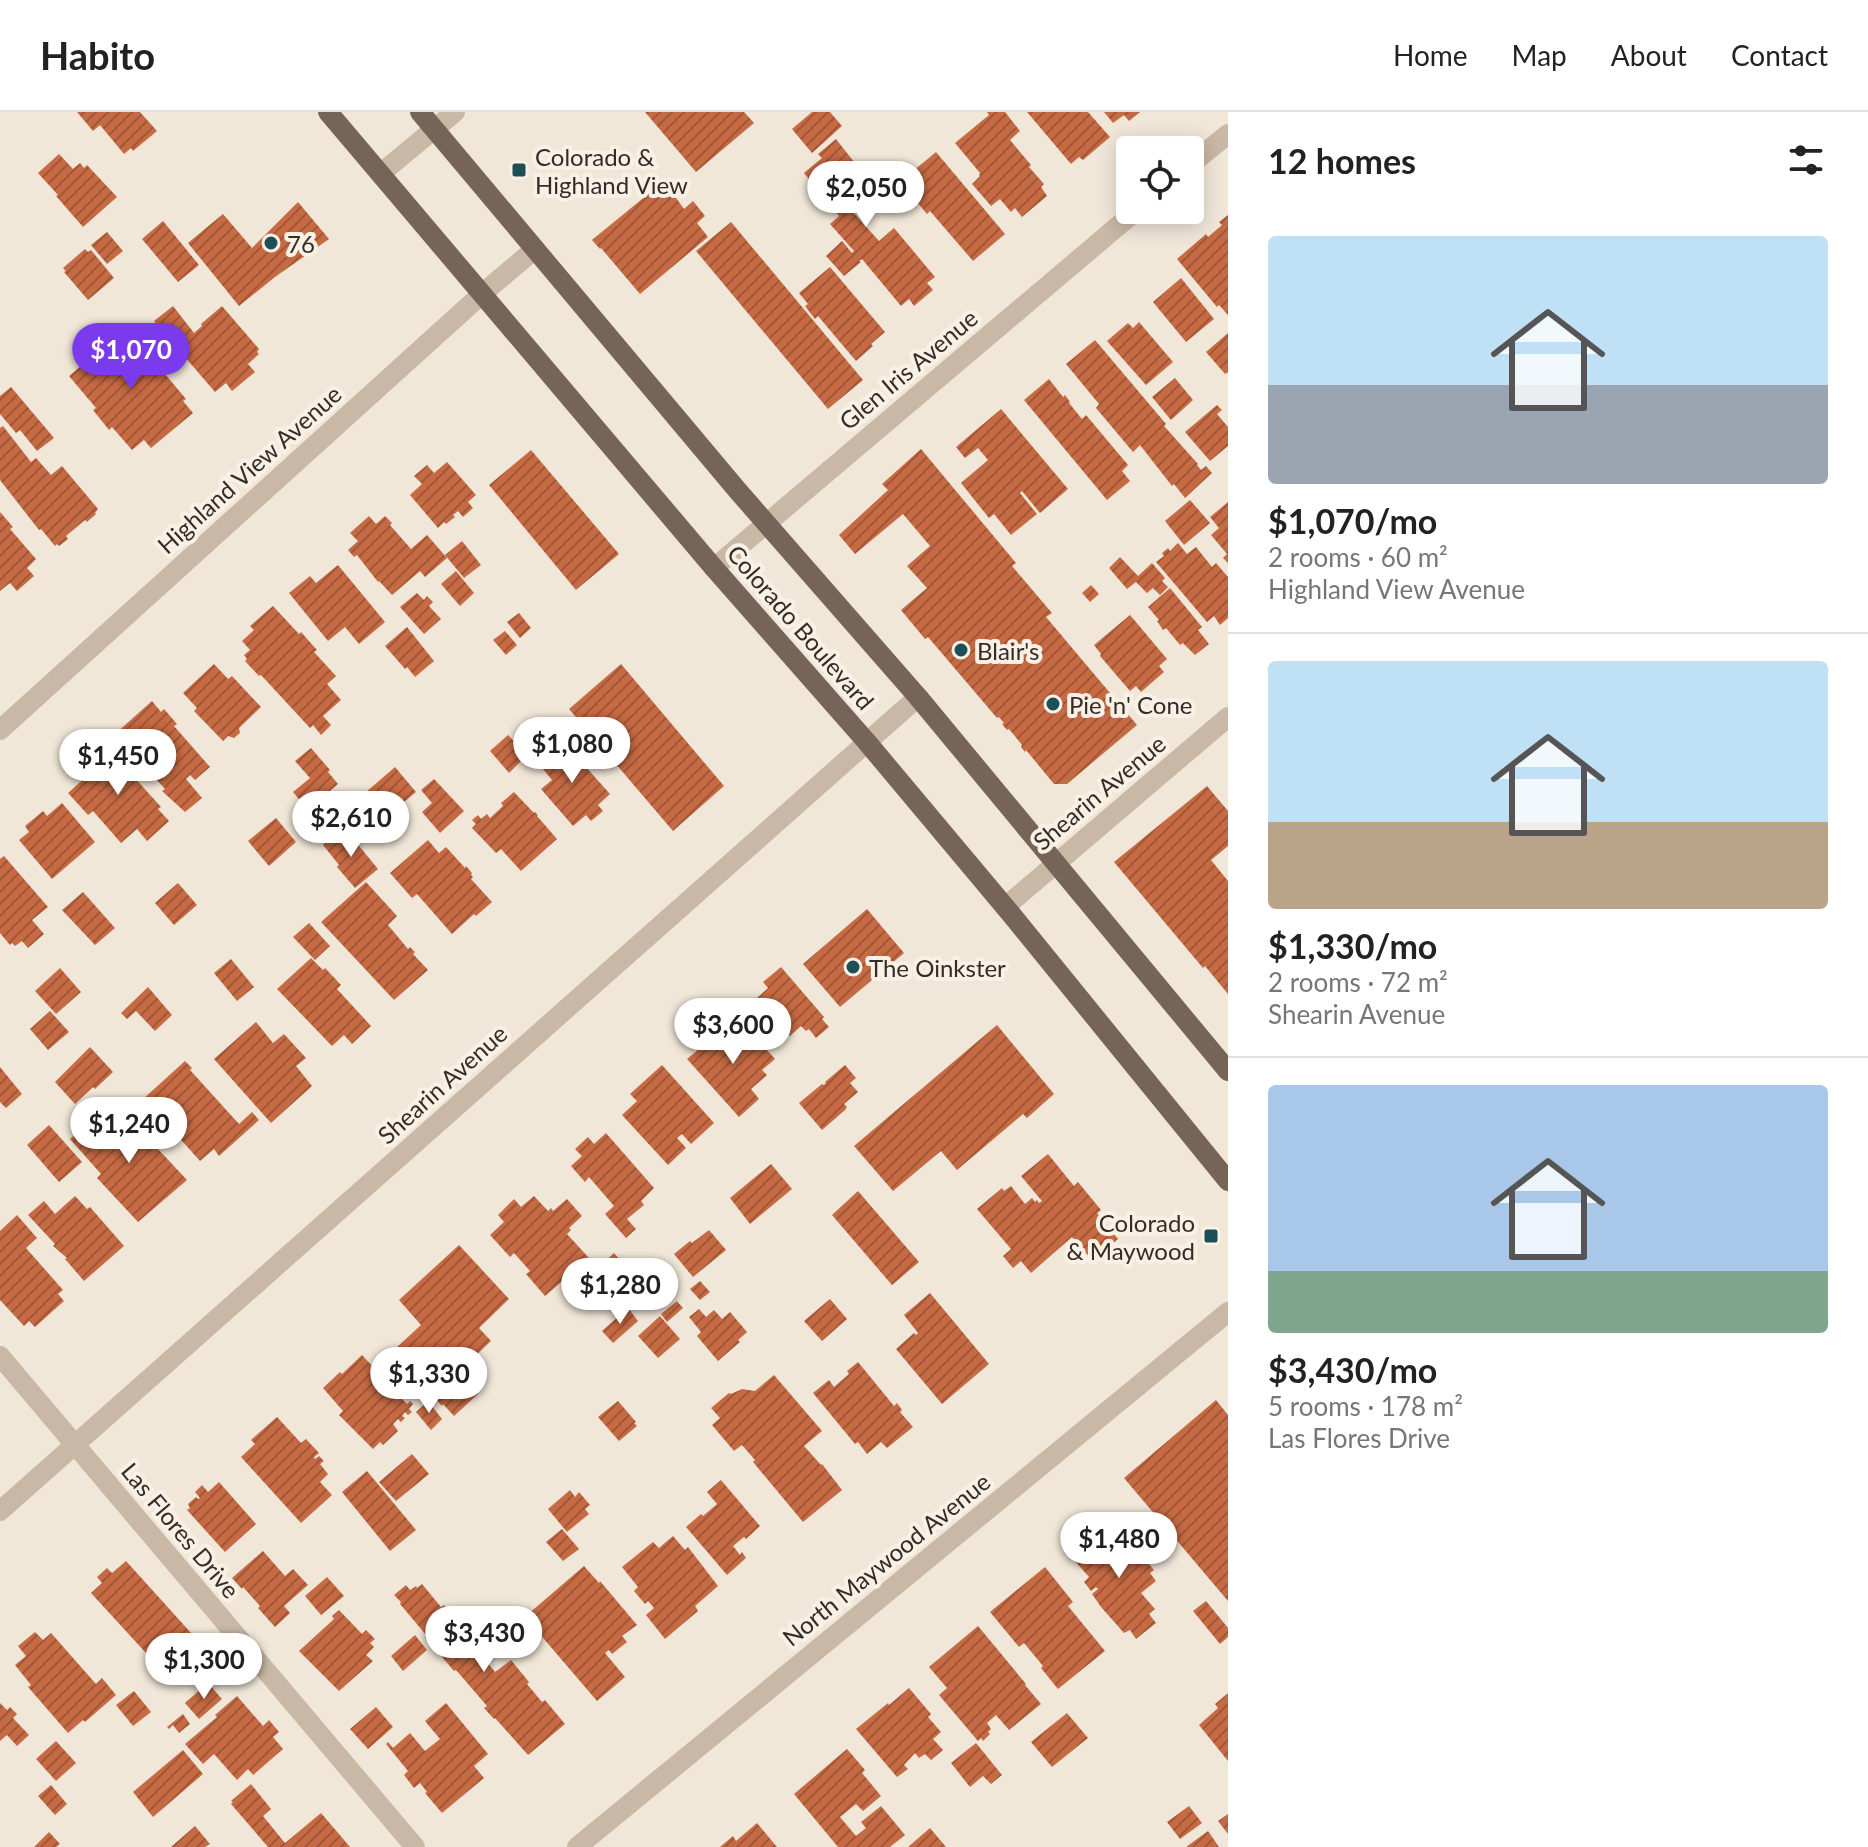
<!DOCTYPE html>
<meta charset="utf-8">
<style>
:root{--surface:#fff;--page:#f6f6f6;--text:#222;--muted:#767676;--line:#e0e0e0;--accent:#7c3aed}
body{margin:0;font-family:Lato,sans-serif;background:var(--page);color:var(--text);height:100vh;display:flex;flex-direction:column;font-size:30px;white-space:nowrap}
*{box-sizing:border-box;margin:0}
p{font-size:26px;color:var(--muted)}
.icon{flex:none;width:44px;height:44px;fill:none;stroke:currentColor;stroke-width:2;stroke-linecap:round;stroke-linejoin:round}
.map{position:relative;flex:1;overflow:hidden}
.details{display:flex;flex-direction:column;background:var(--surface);width:640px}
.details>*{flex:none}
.tools{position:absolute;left:1116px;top:24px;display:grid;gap:16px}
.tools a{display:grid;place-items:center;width:88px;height:88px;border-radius:8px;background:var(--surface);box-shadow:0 4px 20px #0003;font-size:40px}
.price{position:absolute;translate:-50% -68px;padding:0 18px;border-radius:28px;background:#fff;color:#222;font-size:26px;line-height:52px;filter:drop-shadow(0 2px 4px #0008)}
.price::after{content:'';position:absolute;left:50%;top:48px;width:24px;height:18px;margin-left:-12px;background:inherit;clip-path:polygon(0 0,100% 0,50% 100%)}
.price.active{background:var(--accent);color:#fff}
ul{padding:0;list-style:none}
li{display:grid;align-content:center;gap:16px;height:424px;padding:0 40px}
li+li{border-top:2px solid var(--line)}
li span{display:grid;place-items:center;height:248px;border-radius:8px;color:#555}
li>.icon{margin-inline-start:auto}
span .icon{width:144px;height:144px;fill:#fffc;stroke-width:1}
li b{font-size:34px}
h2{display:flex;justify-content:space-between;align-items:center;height:96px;padding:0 40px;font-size:34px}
header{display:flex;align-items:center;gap:48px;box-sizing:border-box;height:112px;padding:0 40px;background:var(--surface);border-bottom:2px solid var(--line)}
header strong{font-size:38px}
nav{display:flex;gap:44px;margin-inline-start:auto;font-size:28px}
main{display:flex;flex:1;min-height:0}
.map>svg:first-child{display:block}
</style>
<header>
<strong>Habito</strong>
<nav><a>Home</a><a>Map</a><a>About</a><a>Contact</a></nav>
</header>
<main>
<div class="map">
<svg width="1228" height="1735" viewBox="0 0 1228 1735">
<defs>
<pattern id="building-hatch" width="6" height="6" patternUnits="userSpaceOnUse" patternTransform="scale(2)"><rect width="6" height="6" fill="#c66a43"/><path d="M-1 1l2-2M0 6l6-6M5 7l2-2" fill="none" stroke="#a25738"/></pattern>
</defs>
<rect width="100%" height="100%" fill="#f1e7d9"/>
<!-- building -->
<path fill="url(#building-hatch)" d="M77,0H140L157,19L133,39L131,36L124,42L100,13L93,19Z
M645,0H744L754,11L696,60Z
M812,0H830L842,14L812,41L792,17Z
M987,0H1005L1020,19L1010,28L1031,53L1029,55L1044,72L1041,75L1047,84L1022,105L1015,96L1011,100L1000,87L991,94L972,72L980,64L979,63L980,61L955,31L989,3Z
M1027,0H1088L1110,25L1083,48L1079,45L1071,52Z
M1104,0H1140L1129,9L1124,3L1113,11Z
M836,27L858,55L861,53L875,70L873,72L879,79L862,93L860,91L851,98L879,129L894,116L935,165L927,171L933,178L914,194L909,187L901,194L862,147L859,149L861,150L844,164L826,144L842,129L852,141L854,139L830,112L839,104L804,61L822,46L818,42Z
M936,40L1005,122L973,149L930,99L927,102L900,70Z
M59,42L73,57L80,51L84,56L87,53L117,85L83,115L56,84L58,83L38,61Z
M664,69L684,97L693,89L705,104L697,111L708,125L640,182L601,136L600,137L592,128Z
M298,90L329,127L275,165L239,194L188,131L223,102L252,136Z
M1228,103V203L1219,193L1217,195L1177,147L1206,122L1208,125L1222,113L1219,110Z
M163,109L199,153L178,170L142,127Z
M731,110L863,268L828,297L696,139Z
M107,120L123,139L107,152L91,133Z
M85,137L88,140L91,138L114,166L88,188L64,160L66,159L63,156Z
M830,155L885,220L871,232L873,234L856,249L818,204L815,207L805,194L808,192L799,181Z
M1181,166L1214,207L1186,230L1153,190Z
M173,194L194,221L202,214L201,212L222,194L259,237L257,240L259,242L248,252L255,260L232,279L226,271L215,280L154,209Z
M1139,210L1173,250L1146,273L1107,229L1128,211L1133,216Z
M126,211L146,234L144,237L186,287L183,289L193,301L151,336L144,328L132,338L112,315L109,318L93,298L96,296L69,264L111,229L109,226Z
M1228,221V260L1225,262L1206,240Z
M1095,228L1166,312L1164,314L1198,352L1197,353L1201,358L1206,354L1212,361L1185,386L1174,372L1172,374L1140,333L1133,340L1096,296L1099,292L1066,252Z
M1175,266L1193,288L1171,308L1152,285Z
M1049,267L1063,285L1065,283L1070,290L1069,291L1082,307L1086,303L1128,353L1122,359L1130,369L1107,388L1024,288Z
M11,275L54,326L37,339L20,318L16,321L0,302V284Z
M1217,293L1222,298L1217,302L1228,315V334L1210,349L1185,320Z
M1001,297L1068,377L1040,401L1022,379L1020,381L1037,402L1011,423L994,402L989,406L961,371L988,348L978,336L965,346L956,335Z
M3,314L31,350L36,346L51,363L62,354L98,397L95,401L96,402L87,410L85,408L66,424L68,427L59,434L57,432L55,434L41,417L39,418L0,368V316Z
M921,337L1016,451L1012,454L1052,501L1046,505L1137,613L1067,672H1054L1026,638L1025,640L1021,635L1022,633L1009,617L1007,618L1002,612L1004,611L999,605L997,606L928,525L925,527L901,498L927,476L907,454L930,434L903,402L855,442L839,423L888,378L882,372Z
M531,338L619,442L576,478L489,373Z
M447,350L476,383L468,390L473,396L463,405L458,399L453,403L455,405L446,412L444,410L438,416L410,383L422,372L414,364L427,353L434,361Z
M1190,388L1210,411L1184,433L1165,409Z
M1228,390V451L1223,446L1227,442L1211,423L1219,416L1210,405Z
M0,400L13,415L10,417L36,447L27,456L34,464L17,479L10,471L0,479Z
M369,404L376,412L385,404L392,411L390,413L411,437L427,423L447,446L425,465L420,459L392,483L379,469L378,470L357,443L354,445L348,438L358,429L350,421Z
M462,429L481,453L464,466L445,443Z
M1178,431L1187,442L1196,435L1212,455L1216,451L1228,465V506L1220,513L1214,504L1207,510L1156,450L1164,444L1162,441L1168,436L1170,439Z
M1120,445L1138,464L1152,451L1165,466L1162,469L1168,475L1160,483L1153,476L1147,481L1136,470L1127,477L1109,456Z
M338,453L385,510L359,532L345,515L328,529L289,481L310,464L316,471Z
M456,459L474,481L460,494L441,472Z
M1091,473L1099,482L1090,490L1082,481Z
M1170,476L1202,515L1198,518L1209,532L1195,543L1183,531L1180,533L1166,516L1163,518L1157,509L1159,508L1148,495Z
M417,481L424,488L427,484L433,490L429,494L441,507L424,522L400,495Z
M273,494L299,522L301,520L317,538L314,540L336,564L327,572L341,588L323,604L331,613L321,623L313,613L310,616L261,563L259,564L245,549L247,547L244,543L250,538L242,529L254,518L250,514Z
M519,501L531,516L520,526L507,510Z
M1130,503L1167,547L1159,554L1164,560L1141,580L1136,574L1130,579L1100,544L1101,542L1094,533Z
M407,515L434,549L415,565L407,555L405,557L385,534Z
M505,519L517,533L506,543L493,528Z
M214,552L228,567L232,564L261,595L239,616L240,621L234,626L228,624L223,629L194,599L197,596L183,581Z
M621,552L724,674L673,719L569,597Z
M152,589L161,600L164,597L177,612L174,614L210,655L195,668L190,663L186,667L202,686L185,700L162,679L165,677L115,622Z
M508,623L527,643L509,661L490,639Z
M560,626L610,682L598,693L603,699L591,709L586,703L573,714L541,677L552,668L543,657L549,652L541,643Z
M104,634L111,642L115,639L136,662L133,664L161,695L158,697L169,709L147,729L137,717L121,731L93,699L88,703L68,681L89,662L82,654Z
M311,636L330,658L328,660L338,672L308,698L293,680L310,666L295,649Z
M395,655L416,680L385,706L365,681Z
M434,667L464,699L440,721L422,700L432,691L421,678Z
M1207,674L1228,699V734L1211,748L1228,769V882L1205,854L1203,856L1114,750Z
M514,680L534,701L535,700L538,703L537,704L557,727L521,759L501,737L496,741L472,716L476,712L472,708L478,703L481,707L487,702L490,706L503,694L501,691Z
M62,691L95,730L52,767L19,728L29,720L25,714L43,699L47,704Z
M276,706L296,730L269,754L248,729Z
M346,718L378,757L355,776L337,755L339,753L323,733L330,727L332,729Z
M428,728L439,741L446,735L465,756L466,754L472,761L471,763L473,765L471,767L492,790L476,804L474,802L452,822L417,782L412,786L390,761Z
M4,744L48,795L32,808L44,822L28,836L22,829L15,834L12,831L10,833L0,821V747Z
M366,770L397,804L388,813L408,837L410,835L415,840L413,842L428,858L394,888L321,810Z
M178,771L197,793L174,813L155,791Z
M83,780L115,816L95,833L62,798Z
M867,797L904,841L840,895L803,852Z
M309,811L330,834L315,848L293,825Z
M311,846L323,858L325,856L341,873L337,877L371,914L352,932L344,923L332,934L277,877Z
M231,847L254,875L237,889L214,861Z
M781,855L824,905L822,907L829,915L816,926L809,917L806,919L801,914L790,924L757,886L768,876L763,870Z
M60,856L81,880L56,902L35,879Z
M148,875L172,903L155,919L136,899L127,907L121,901Z
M50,899L69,920L48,938L30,917Z
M733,907L749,926L753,922L775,947L762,958L767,963L751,977L759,987L739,1005L687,947L705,932L704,930L713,921L714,923Z
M256,910L273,931L284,922L306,946L296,954L312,974L271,1011L214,947Z
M997,913L1054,982L1027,1006L1023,1002L957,1058L941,1039L893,1079L854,1034Z
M90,935L113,960L95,977L93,975L75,992L55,970Z
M185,949L192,956L190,958L239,1012L252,1000L259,1008L219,1044L214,1037L200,1049L158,1002L156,1004L142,988Z
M662,953L714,1011L691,1032L682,1022L677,1026L686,1036L668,1053L622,1003L637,989L630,982Z
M845,953L856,966L850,971L858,980L844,992L847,995L845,998L822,1018L799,991L822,972L824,973L826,971L825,970Z
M0,955L22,982L6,996L0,990Z
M98,1003L112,1020L128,1005L187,1068L138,1110L97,1066L101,1062L70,1027Z
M49,1013L82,1050L59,1070L27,1033Z
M606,1021L654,1076L641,1089L644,1093L627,1107L636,1117L626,1126L605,1102L614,1094L589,1065L585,1070L571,1054L582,1044L575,1037L588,1025L594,1032Z
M1048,1042L1074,1074L1078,1070L1101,1098L1097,1101L1118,1127L1092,1148L1072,1125L1031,1161L1021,1149L1013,1156L1003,1144L1011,1137L977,1097L1002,1076L1004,1079L1011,1074L1025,1092L1032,1086L1035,1090L1037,1088L1039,1091L1042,1089L1021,1064Z
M771,1052L792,1077L750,1112L730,1086Z
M858,1079L919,1150L892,1173L832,1103Z
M75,1084L87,1097L90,1095L124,1134L84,1169L65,1147L67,1146L53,1134L55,1132L28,1103L44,1089L55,1102Z
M534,1084L548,1099L551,1096L553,1099L567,1087L582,1104L569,1116L571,1118L567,1122L589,1146L545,1184L526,1162L530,1159L514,1141L510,1145L490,1123L504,1110L498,1103L514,1087L521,1095Z
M17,1103L37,1126L26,1136L63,1178L58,1182L64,1189L35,1215L29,1209L24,1214L0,1188V1119Z
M709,1118L726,1138L693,1165L674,1142L690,1129L692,1131Z
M459,1133L509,1187L479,1216L491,1229L469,1250L472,1252L462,1261L478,1282L454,1304L443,1292L442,1294L393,1239L421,1213L399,1188Z
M614,1141L651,1182L637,1196L599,1155Z
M700,1169L710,1180L700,1188L690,1177Z
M930,1181L989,1252L942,1292L896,1237L914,1221L916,1223L918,1221L904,1203Z
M830,1187L847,1207L822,1229L804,1209Z
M677,1189L683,1196L667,1210L661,1202Z
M628,1196L638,1209L613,1231L602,1219Z
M699,1197L706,1205L714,1198L722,1207L730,1200L747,1220L738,1228L740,1230L718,1249L697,1224L701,1220L689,1205Z
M660,1204L680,1227L658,1246L638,1224Z
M362,1243L399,1283L402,1280L405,1284L402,1287L407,1292L410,1289L413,1292L409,1297L412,1300L408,1303L405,1300L402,1304L405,1306L401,1310L398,1307L393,1312L398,1319L383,1333L380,1330L373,1337L339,1303L343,1299L323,1276L340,1260L342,1262Z
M858,1250L894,1294L897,1291L902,1298L900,1300L913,1315L887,1336L881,1330L867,1342L858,1330L855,1332L813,1281L829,1268L834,1275L849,1262L847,1259Z
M774,1263L822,1319L804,1334L821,1353L822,1352L842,1378L803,1410L753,1350L755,1348L742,1333L734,1339L712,1313L720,1306L711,1296L729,1281L731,1282L742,1277L755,1279Z
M1216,1288L1228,1303V1489L1124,1366Z
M428,1289L442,1307L431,1318L416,1300Z
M618,1289L636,1310L634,1311L637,1314L619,1329L598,1305Z
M277,1305L301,1331L306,1327L319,1341L314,1345L315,1347L319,1344L324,1349L320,1352L328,1362L320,1370L332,1383L301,1411L241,1345L255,1332L251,1328Z
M412,1342L429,1362L396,1389L379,1370Z
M367,1359L416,1418L390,1439L342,1380Z
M721,1368L760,1414L746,1427L744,1425L733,1434L740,1443L742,1440L746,1446L727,1463L686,1415L701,1402L703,1404L717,1392L707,1380Z
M219,1370L256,1412L225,1440L187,1398L190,1396L188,1392L196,1385L198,1387L200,1386L195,1380L202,1373L208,1380Z
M570,1378L575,1385L579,1380L590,1393L585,1397L589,1402L567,1420L548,1397Z
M1116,1413L1154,1458L1150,1461L1156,1469L1141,1481L1155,1497L1149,1502L1156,1511L1136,1527L1130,1518L1124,1521L1101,1495L1092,1482L1098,1477L1096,1475L1091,1479L1084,1470L1089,1465L1074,1448L1087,1437L1082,1432L1097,1418L1103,1425Z
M562,1417L579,1437L563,1449L546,1430Z
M673,1424L685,1438L688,1435L718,1474L695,1494L698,1499L665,1527L646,1503L654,1496L648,1489L645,1492L634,1479L638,1475L622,1455L653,1430L659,1436Z
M263,1439L285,1464L293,1457L308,1473L284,1494L290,1501L275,1515L258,1496L260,1494L243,1475L242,1477L232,1466Z
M126,1449L192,1522L157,1553L91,1481L102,1471L97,1465L107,1456L112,1461Z
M584,1454L599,1471L600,1469L637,1513L622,1524L627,1530L612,1542L609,1538L605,1541L625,1565L597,1589L538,1520L539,1518L527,1503Z
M1045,1455L1073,1490L1068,1494L1105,1539L1058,1577L1041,1556L1043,1554L1024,1531L1019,1535L990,1500Z
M327,1465L344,1484L321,1503L305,1484Z
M422,1472L441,1495L444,1493L451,1501L448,1504L452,1509L447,1513L455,1523L459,1519L460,1521L462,1519L495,1560L511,1548L529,1570L527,1572L542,1590L545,1588L565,1612L528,1643L495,1606L494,1607L484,1596L487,1594L456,1558L454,1559L425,1525L427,1524L400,1492L401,1490L394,1483L406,1473L410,1478L416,1474L417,1476Z
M1206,1489L1228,1516V1525L1220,1532L1193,1499Z
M339,1498L362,1522L366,1518L375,1527L370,1531L374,1535L366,1543L373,1549L339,1579L299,1539L334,1507L332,1504Z
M978,1514L1026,1572L1025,1573L1041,1592L1009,1618L996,1603L987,1611L991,1617L988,1620L990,1622L983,1629L981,1626L978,1629L939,1583L947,1576L929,1555Z
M35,1520L43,1528L51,1521L96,1572L102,1566L116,1583L85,1610L83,1608L68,1621L28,1575L31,1573L15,1553L26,1544L18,1534Z
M415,1523L427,1538L403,1559L391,1544Z
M208,1571L222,1587L199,1607L185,1591Z
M909,1576L931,1602L928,1605L941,1620L933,1627L943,1638L931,1648L925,1642L919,1646L915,1641L904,1653L908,1657L897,1665L856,1617L888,1591L889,1593Z
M134,1579L151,1600L133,1614L116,1593Z
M1228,1581V1649L1199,1613L1218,1596L1215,1592Z
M237,1584L263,1614L269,1608L279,1620L273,1625L283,1637L253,1663L248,1657L237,1668L214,1642L203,1652L185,1632L217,1605L215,1603Z
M0,1591L7,1598L10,1595L17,1602L13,1606L29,1623L17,1634L7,1623L0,1629Z
M446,1591L488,1642L474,1654L484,1666L442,1701L425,1681L427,1680L420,1671L414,1676L404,1663L408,1659L386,1632L388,1630L393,1636L410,1621L425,1639L440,1627L425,1609Z
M376,1595L393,1615L368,1637L350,1617Z
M1067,1601L1088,1626L1052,1655L1031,1630Z
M183,1602L190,1612L179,1621L173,1613L169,1617L167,1615Z
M56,1629L76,1651L56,1669L36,1647Z
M976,1631L1002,1663L991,1672L983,1664L970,1675L951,1651Z
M847,1637L865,1658L862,1661L881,1684L863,1699L856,1692L840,1705L856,1724L866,1716L861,1710L881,1694L905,1723L890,1735H838L794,1682Z
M183,1638L203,1662L153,1705L133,1680Z
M251,1672L271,1697L263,1704L285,1731L321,1701L350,1735H268L231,1692L233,1690L231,1689Z
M51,1673L67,1692L55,1703L38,1684Z
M1189,1694L1202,1711L1180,1727L1167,1710Z
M1228,1702V1722L1218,1709Z
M757,1711L777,1735H720L733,1724L736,1729Z
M195,1714L210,1732L205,1735H171Z
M930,1716L946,1735H908Z
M1208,1719L1219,1735H1186Z
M49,1720L60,1732L56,1735H34Z"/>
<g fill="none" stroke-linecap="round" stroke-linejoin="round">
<!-- street -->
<path stroke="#c9b8a5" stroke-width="20" d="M1190,53L1228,22
M380,62L455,0
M714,456L1137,98
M0,618L483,181L535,137
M1005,795L1228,605
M0,1244L415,1735
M0,1399L918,585
M577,1735L1228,1200"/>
<!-- primary -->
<path stroke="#776458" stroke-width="20" d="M328,0L714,456L866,629L1011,802L1228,1069
M420,0L738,379L918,585L1228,959"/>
</g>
<!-- markers -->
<g fill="#1c4f56" stroke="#f9f1e6" stroke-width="3">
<rect x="511" y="50" width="16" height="16" rx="4"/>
<circle cx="271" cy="131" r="8"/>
<circle cx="961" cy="538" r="8"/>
<circle cx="1053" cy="592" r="8"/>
<circle cx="853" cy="855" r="8"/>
<rect x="1203" y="1116" width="16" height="16" rx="4"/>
</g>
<g text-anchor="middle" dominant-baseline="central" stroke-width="8" stroke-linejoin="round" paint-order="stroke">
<!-- poi labels -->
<g font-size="24" fill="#352c27" stroke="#f9f1e6" text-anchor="start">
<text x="535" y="44">Colorado &amp;<tspan x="535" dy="28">Highland View</tspan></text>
<text x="287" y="131">76</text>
<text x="977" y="538">Blair's</text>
<text x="1069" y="592">Pie 'n' Cone</text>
<text x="869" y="855">The Oinkster</text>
<text x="1195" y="1110" text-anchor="end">Colorado<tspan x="1195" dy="28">&amp; Maywood</tspan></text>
</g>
<!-- street labels -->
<g font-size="24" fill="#352c27" stroke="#f9f1e6">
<text transform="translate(908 257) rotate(-40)">Glen Iris Avenue</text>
<text transform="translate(249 357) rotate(-42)">Highland View Avenue</text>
<text transform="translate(801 515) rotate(49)">Colorado Boulevard</text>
<text transform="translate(1099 680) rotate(-40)">Shearin Avenue</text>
<text transform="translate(442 972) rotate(-42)">Shearin Avenue</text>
<text transform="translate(181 1418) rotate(50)">Las Flores Drive</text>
<text transform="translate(886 1447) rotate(-39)">North Maywood Avenue</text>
</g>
</g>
</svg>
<div class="tools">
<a><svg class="icon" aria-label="locate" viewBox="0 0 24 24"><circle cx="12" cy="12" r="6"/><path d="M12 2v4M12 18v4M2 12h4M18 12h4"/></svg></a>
</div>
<b class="price" style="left:866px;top:117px">$2,050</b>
<b class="price active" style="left:131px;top:279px">$1,070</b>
<b class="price" style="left:572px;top:673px">$1,080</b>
<b class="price" style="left:118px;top:685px">$1,450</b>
<b class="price" style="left:351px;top:747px">$2,610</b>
<b class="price" style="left:733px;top:954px">$3,600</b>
<b class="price" style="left:129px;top:1053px">$1,240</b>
<b class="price" style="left:620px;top:1214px">$1,280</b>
<b class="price" style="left:429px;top:1303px">$1,330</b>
<b class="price" style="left:1119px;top:1468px">$1,480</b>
<b class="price" style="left:484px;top:1562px">$3,430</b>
<b class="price" style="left:204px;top:1589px">$1,300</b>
</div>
<section class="details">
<h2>12 homes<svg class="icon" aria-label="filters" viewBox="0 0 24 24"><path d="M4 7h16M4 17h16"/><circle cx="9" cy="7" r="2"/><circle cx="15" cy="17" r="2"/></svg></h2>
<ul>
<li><span style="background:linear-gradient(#bfe0f5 60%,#9aa5b1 0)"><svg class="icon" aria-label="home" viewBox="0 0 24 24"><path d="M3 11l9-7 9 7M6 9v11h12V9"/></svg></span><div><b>$1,070/mo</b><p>2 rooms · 60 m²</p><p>Highland View Avenue</p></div></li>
<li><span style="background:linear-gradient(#bfe0f5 65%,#b9a48a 0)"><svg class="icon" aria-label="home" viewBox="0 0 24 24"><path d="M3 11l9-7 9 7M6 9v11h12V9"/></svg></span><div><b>$1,330/mo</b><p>2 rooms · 72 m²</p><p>Shearin Avenue</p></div></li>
<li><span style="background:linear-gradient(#a9c7e8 75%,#7fa58c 0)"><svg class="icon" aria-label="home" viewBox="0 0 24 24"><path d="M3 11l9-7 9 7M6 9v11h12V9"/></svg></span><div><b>$3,430/mo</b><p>5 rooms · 178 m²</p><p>Las Flores Drive</p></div></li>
</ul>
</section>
</main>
